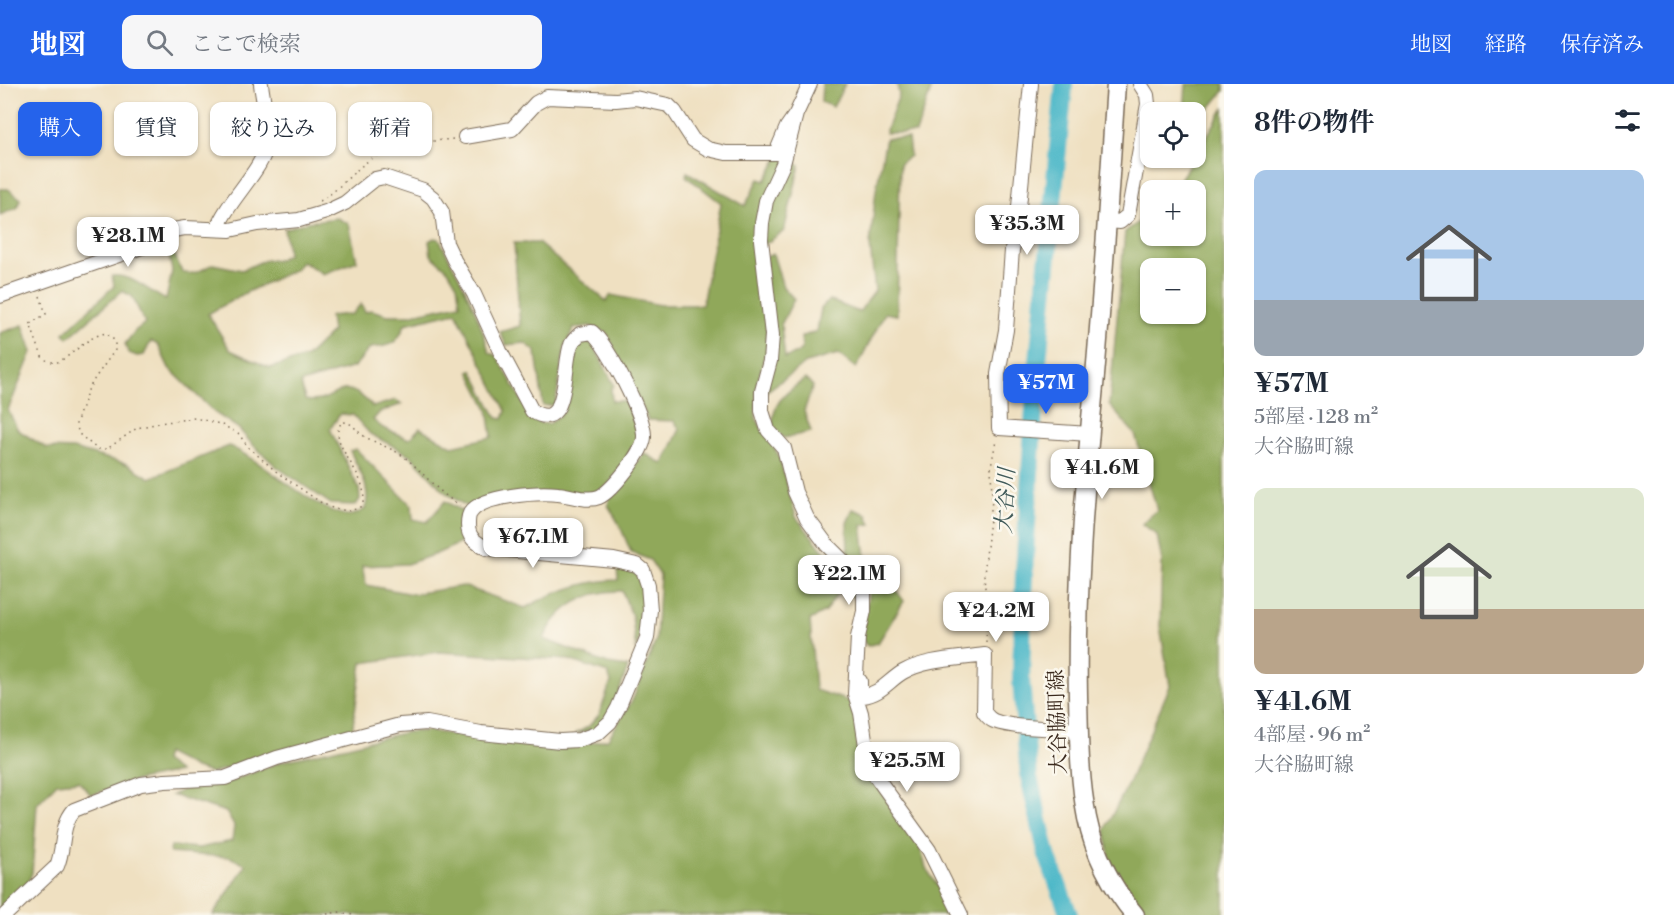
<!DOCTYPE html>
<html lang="ja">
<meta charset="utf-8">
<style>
:root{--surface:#fff;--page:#f6f6f7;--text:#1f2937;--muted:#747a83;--accent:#2563eb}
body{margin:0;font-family:"Libre Bodoni","Noto Serif JP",serif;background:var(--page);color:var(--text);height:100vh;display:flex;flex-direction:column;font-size:22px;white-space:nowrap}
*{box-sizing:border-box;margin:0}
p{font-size:20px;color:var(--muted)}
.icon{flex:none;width:33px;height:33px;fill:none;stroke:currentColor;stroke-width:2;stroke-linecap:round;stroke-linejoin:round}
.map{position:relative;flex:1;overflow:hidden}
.panel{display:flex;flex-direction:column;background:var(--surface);width:450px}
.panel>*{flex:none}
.hud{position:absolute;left:18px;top:18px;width:570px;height:54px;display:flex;gap:12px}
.fabs{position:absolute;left:1140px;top:18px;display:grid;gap:12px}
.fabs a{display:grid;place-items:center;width:66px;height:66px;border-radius:12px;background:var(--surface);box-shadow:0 2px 4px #0004;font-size:30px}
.price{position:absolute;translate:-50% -51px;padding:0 14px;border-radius:12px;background:#fff;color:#222;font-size:20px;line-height:39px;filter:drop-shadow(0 2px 3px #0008)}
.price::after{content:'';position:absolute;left:50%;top:36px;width:18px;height:14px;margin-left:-9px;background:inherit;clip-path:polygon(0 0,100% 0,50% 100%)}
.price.selected{background:var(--accent);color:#fff}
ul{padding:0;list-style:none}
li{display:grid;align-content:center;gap:12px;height:318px;padding:0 30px}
li span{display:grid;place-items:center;height:186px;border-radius:12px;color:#555}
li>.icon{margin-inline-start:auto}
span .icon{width:108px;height:108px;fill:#fffc;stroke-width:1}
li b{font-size:26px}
h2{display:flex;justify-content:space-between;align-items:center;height:72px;padding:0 30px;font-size:26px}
.tag{padding:0 21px;border-radius:12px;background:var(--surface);box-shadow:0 2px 4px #0004;font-size:21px;line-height:54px}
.tag.selected{background:var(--accent);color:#fff}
header{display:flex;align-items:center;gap:36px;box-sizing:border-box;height:84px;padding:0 30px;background:var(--accent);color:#fff}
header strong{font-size:28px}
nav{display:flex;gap:33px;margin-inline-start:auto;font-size:21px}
.search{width:420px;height:54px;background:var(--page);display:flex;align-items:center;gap:15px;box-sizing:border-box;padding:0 21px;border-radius:12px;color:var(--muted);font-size:22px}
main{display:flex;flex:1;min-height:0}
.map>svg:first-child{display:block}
</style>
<header>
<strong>地図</strong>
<div class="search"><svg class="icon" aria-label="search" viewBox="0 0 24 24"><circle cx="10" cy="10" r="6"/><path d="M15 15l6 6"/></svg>ここで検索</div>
<nav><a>地図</a><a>経路</a><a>保存済み</a></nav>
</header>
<main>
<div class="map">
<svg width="1224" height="831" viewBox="0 0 1224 831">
<rect width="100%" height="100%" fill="#fbf7ec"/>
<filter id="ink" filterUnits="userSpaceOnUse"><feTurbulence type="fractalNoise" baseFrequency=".0167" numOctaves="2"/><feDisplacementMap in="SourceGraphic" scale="12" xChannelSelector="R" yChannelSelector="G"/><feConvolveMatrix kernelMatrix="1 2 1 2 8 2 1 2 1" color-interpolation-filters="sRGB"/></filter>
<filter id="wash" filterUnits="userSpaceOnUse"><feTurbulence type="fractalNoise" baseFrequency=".008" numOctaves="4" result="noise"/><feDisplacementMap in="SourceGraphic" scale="24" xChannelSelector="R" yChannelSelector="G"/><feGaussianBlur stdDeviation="1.35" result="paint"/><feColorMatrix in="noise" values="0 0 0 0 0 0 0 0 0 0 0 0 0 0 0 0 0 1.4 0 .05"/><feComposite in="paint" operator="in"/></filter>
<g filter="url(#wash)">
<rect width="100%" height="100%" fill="#efe0c1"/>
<!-- forest -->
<path fill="#90a85a" stroke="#66693c" stroke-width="1.5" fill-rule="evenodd" d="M822,0H845L833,23L821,18Z
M897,0H933L916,49H885L899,11Z
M1186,0H1224V7L1196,41V28H1184Z
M1224,24V831H1139L1110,777L1105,745L1126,704L1170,602L1160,543L1162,477L1157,451L1142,440L1157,426L1135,350L1109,321L1125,148L1150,130V152H1196V106H1173L1194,74H1196V70ZM1150,184H1196V230H1150Z
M886,54H908L910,72L900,79L897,231L885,229L856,284L838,270L806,279L767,307L766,173L773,170L783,203L794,215L781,241L785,274L797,269L802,264L801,253L817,247L821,225L829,216L859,228L875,207L870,161L876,106Z
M779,73L800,81L784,147L758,165L768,259L756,305V334L779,372L796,433L835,481L856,501L858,515L843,507L837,510L825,528L810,536L815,606L849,617L857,633L865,685L919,759L926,784L956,831H213L246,781L230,773L170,769L171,762L199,764L232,757L234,742L226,728L172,711L185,705L229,698L280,678L407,648L427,647L563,665L608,655L633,615L656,556L660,491L650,476L631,468L619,440L608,421L609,415L644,369L663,380L680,345L674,337L648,336L607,249L590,242L574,244L565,263L555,321L543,322L536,268L525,259L506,261L500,248L520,242L514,159H538L606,217L611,211L660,221H702L721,119L686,92L687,88L745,122L759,95L765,97Z
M0,105H8L21,115L17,124L0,131Z
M337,134L349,140L357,177L323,190L302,177L294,186L245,209L208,230L230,266L270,284L306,273L332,248L330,232L352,230L361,220L365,228L371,226L388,231H408L460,220L457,201L448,186L431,171L429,157L434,154L439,155C458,191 479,228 489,268L497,272L531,333L540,339L549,340L564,327L571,294L574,263L582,257H588L594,262L614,301L611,305L612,317H624C631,326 637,340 637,352C637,362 612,399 604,404C596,410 586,409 576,409L469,424L447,410L410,371L370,350L353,331L340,330L330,345L359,405L360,415L356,421L331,420L277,383L252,360L238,344L215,329L169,284L158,261L151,257L144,271L137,272L129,269L125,260L135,247L145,239L132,212L122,207L68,254L64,249L114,202L112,192C132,190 149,208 166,216L172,187L168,167L172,166C176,172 177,179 180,184C187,196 204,185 213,180L242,186L265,176H278L288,170L284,145L307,138ZM456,228L506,327L503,335L497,334L472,286L469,287L488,325L492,353L452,362L420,344L409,355L383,344L373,336L380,328L402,320L396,316L373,323C338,285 337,323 305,316L301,299L354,283L370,264C390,262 398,261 405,240Z
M23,241L32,268L8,326L18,346L46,364L73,365L127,380L150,394L229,362C260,374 323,435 352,431C356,430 361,427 365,425C372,404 359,386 350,367L356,365L412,422L413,435L427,438L445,417L464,428L465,457L436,470L407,480L362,482L366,501L412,510L463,502L525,524C554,508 585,496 618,496L617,483L638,489L647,523L636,567L632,532L622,507C588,506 557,523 544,555L608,580L628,583L612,627L596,646L575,650L588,643L599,631L611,598L608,589L569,576L439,568L362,579L352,648L211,689L195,684L166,669L164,677L179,688L138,696L91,711L79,697L57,699L37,720L32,789L26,803L0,827V249Z
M805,295L813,302L804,327L811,348L784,354L773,344C771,318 786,309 805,295Z
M853,425L867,430L871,440L862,441L867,481L858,482L848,470L847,439Z
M870,501L879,507L896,506L904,517L878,559L867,562L861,554Z"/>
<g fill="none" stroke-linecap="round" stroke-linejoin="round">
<!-- river -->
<path stroke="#4bb7c8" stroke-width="18" d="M1064,0L1035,309L1024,489L1021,596L1029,693L1047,771L1069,831"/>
</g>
</g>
<g filter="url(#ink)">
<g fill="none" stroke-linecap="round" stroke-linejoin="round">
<!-- minor casing -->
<g stroke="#7a6a57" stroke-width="16">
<path id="minor" d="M1031,0L1017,143L1012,166L1006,246L998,290L999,344L1090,350
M796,30L783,80L766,117L762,139L761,156L772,251L770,277L762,307V327L768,346L784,364L795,408L807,434L827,461L856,490L864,504V527L858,553L855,610L861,629L868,675L872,687L929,766L961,831
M465,53L512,45L536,19L547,13L616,16L635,14L668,21L675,28L693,56L708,65L726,69H776L787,43L796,30L810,0
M1107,137L1120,138L1128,131L1148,20L1147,11L1140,0
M217,145C227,116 265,85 268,56C269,38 263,18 261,0
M0,212L142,163L159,156L173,146L185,144L230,146L257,140L299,136L326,128L345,119L375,95L384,93L423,106L433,114L442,128L446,159L454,176L474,210L500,267L532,327C570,351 563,278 571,261C572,257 577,253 580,250L592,248C608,262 645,332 644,353C644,367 612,407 599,413C587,418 571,411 558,410C539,408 483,411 471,428C468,431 468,437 468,441C468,454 476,458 486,464L614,476L637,481L643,486L648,501L650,526L647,554L618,624L610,638L598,649L579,656L560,657L481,649L427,639L400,641L277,674L225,694L165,697L141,700L74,726C60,742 65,763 57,782L5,831
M860,597V608L863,612C881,610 889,596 903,588C926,575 959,575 985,571L984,628C987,632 989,635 994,637C1016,645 1055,644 1079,646"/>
</g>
<!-- major casing -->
<g stroke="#7a6a57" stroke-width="21">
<path id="major" d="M1116,0C1109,104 1103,209 1093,313C1084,412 1076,512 1078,612C1079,652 1079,694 1087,734C1094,769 1112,804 1135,831"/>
</g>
<!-- path -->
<path stroke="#7a6a57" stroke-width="1.5" stroke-dasharray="1.5 4.5" stroke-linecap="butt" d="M320,117C337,107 349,92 364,80C392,58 419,59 453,55
M40,212L46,230L30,240L43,275L55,279C74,272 85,253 106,249L115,257V266L95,294L87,308L76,340L79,350L97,365H107L137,344L159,339L195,334L220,340L238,349L248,363L278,389L320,418L334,425L351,427L362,422C370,399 348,380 340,359C338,354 338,349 338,344L342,338C352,338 354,344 361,350C375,360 394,364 407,375C425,390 438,409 460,421
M986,558L987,529L984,491L992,416L991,382L996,357
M321,831L339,828L353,831"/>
<!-- minor -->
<use href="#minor" stroke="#fff" stroke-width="14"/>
<!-- major -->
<use href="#major" stroke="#fff" stroke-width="18"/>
</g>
</g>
<g text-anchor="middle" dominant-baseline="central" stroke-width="5" stroke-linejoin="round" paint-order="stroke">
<!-- street labels -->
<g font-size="21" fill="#3b2a1e" stroke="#fbf7ec">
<text transform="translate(1058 638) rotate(-92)">大谷脇町線</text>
</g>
<!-- water labels -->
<g font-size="22" font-style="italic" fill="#415b5a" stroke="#fbf7ec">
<text transform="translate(1006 417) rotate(-87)">大谷川</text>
</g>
</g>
</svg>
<div class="fabs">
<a><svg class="icon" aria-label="locate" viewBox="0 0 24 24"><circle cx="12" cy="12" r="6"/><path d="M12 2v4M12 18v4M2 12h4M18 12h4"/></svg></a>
<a>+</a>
<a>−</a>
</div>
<b class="price" style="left:1027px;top:172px">¥35.3M</b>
<b class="price" style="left:128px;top:184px">¥28.1M</b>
<b class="price selected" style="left:1046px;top:331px">¥57M</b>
<b class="price" style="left:1102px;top:416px">¥41.6M</b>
<b class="price" style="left:533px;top:485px">¥67.1M</b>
<b class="price" style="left:849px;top:522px">¥22.1M</b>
<b class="price" style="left:996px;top:559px">¥24.2M</b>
<b class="price" style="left:907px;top:709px">¥25.5M</b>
<div class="hud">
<a class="tag selected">購入</a>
<a class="tag">賃貸</a>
<a class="tag">絞り込み</a>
<a class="tag">新着</a>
</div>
</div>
<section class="panel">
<h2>8件の物件<svg class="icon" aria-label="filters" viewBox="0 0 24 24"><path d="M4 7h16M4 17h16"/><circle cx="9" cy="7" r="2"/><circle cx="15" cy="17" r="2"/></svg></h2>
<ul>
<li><span style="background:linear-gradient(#a9c7e8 70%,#9aa5b1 0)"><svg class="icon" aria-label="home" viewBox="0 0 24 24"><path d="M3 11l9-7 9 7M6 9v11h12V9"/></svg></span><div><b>¥57M</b><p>5部屋 · 128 m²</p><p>大谷脇町線</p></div></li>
<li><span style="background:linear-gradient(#dfe7d0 65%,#b9a48a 0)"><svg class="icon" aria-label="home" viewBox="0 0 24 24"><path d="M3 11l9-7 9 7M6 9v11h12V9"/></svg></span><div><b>¥41.6M</b><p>4部屋 · 96 m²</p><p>大谷脇町線</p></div></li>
</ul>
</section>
</main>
